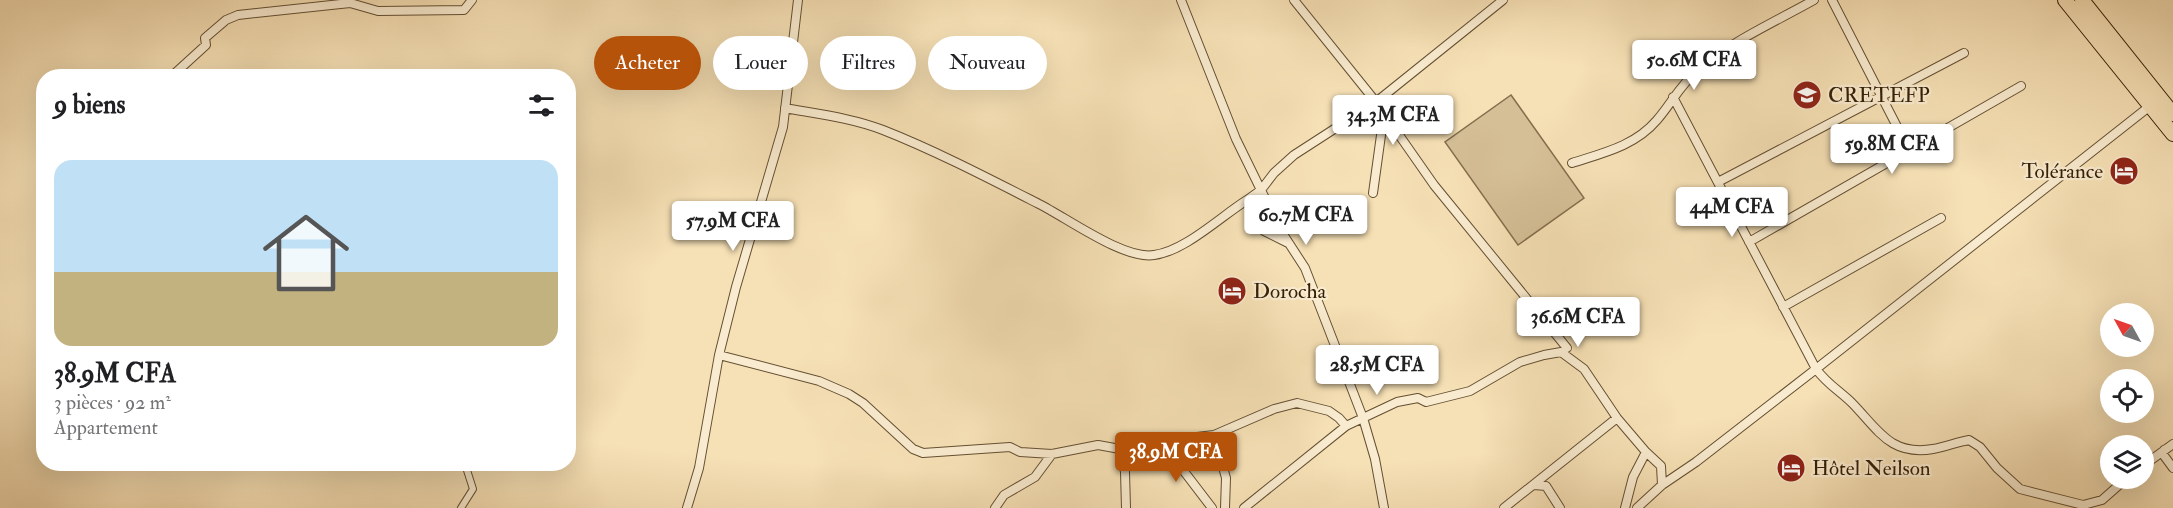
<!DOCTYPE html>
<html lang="fr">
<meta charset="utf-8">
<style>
:root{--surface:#fff;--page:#f6f6f6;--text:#202124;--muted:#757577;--accent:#b45309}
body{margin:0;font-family:"IM FELL Double Pica",serif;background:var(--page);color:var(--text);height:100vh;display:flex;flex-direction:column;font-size:22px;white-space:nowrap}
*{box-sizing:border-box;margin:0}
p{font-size:20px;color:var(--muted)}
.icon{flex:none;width:33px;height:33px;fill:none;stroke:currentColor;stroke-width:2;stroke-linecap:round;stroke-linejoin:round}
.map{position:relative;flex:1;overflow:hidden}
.panel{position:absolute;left:36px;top:69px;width:540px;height:402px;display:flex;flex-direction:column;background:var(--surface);border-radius:24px;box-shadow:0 6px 24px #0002}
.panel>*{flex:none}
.banner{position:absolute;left:594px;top:36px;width:570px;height:54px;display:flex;gap:12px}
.needle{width:39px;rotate:310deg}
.controls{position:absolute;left:2100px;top:303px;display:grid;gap:12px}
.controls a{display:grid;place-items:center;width:54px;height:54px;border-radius:50%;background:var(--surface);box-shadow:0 6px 24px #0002;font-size:30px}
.price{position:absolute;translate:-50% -51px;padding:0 14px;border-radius:6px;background:#fff;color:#222;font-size:20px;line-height:39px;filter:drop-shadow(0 2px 3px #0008)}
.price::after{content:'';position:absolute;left:50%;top:36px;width:18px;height:14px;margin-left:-9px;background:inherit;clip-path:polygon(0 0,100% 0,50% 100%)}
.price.active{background:var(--accent);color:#fff}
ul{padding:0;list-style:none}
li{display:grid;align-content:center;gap:12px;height:318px;padding:0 18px}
li span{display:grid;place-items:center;height:186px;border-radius:18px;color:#555}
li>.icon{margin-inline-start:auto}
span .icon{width:108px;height:108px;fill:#fffc;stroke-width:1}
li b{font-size:26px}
h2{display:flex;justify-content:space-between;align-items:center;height:72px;padding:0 18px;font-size:26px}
.pill{padding:0 21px;border-radius:27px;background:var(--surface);box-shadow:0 6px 24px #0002;font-size:21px;line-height:54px}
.pill.active{background:var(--accent);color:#fff}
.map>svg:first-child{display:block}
</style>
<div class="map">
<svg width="2173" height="508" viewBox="0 0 2173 508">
<rect width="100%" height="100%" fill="#f6e0b5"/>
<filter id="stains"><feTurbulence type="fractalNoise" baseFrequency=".00333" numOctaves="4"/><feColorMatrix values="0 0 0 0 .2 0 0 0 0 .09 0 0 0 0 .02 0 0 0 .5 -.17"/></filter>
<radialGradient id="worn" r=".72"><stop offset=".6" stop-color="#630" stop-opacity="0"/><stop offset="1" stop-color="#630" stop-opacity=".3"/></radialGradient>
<!-- garden -->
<path fill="#d5bf97" stroke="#846f4e" stroke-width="1.5" d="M1511,95L1584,198L1518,245L1445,142Z"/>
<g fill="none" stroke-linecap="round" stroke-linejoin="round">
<!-- pedestrian casing -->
<g stroke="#644f32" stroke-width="8">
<path id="pedestrian" d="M461,508L473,489L465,464"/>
</g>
<!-- minor casing -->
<g stroke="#644f32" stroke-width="10">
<path id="minor" d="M1181,0L1236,139L1281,231L1305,268L1363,418L1375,459L1384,508
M1294,0L1376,102L1503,0
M1832,0L1909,150
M172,76L206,45L205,38L226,20L238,15L350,3L378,11L464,10L472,0
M1673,97L1816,369C1828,385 1840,391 1853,404C1879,431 1891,456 1933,449C1945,447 1957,442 1969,440L1980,447L1997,468L2020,489L2083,505L2102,500L2127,478
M785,108C818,114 852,118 883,130C934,150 990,179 1039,204C1067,218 1124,260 1154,255C1185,251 1220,217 1247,200C1251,212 1259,220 1264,231L1288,243
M1572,163C1603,153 1635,146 1657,120C1671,104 1680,85 1697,71C1731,41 1775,22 1814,0
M1718,182L1964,53
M1373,193L1382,128L1377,107
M1247,200L1261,190L1274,173L1294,155L1376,102L1434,185L1567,348
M1749,242L2021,86
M1783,307L1941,218
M719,355L819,381L849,394L863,403L913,449L923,453L1010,447L1020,452L1052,454L1098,445L1120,449L1154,442L1214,435L1274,409L1297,403L1329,411L1339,418L1346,426
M1214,435L1226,478L1225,508
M1154,442L1170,453L1212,508
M1120,449L1125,472L1126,508
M2164,450L2162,453L2173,468
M1646,452L1661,466L1662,485
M2144,465L2173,444
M1534,485L1546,486L1560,508
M687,508L699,468L719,355L736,287L783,127L798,0
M995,508L1004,495L1035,477L1052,454
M1244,508L1346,426L1397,402L1418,398L1426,402L1470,391L1520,362L1544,355L1561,352L1584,369L1617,418L1646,452L1633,477L1625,508
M1504,508L1617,418
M1637,508L1662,485L1696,462L1816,369L2150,106"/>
</g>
<!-- trunk casing -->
<g stroke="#341f06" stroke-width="16">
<path id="trunk" d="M2065,0L2173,134
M2082,0L2173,114"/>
</g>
<!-- pedestrian -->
<use href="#pedestrian" stroke="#f9ebcf" stroke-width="6"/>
<!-- minor -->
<use href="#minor" stroke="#f9ebcf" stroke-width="8"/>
<!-- trunk -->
<use href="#trunk" stroke="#f6e0b5" stroke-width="14"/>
</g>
<!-- icons -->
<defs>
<g id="school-disc" transform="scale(1.5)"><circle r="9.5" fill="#8f2418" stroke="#f9ebcf"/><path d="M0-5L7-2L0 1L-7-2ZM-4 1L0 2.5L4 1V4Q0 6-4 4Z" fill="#fff"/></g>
<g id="hotel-disc" transform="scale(1.5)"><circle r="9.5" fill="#8f2418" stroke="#f9ebcf"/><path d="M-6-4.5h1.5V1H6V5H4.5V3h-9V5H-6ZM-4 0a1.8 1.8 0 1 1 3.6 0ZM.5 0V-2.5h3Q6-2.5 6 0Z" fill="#fff"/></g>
</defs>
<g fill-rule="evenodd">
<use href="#school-disc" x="1807" y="95"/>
<use href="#hotel-disc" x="2124" y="171"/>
<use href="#hotel-disc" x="1232" y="291"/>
<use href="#hotel-disc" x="1791" y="468"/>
</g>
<g text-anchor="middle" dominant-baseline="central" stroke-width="4.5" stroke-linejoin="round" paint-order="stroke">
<!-- poi labels -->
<g font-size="21" fill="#341f06" stroke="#f9ebcf" text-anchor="start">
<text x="1828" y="95">CRETEFP</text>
<text x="2103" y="171" text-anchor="end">Tolérance</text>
<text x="1253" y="291">Dorocha</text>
<text x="1812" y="468">Hôtel Neilson</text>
</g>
</g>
<rect width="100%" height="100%" filter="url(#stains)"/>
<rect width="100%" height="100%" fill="url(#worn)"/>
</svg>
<div class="controls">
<a><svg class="needle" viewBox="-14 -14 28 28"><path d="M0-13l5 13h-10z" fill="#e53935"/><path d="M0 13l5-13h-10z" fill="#757577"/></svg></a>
<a><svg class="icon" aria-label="locate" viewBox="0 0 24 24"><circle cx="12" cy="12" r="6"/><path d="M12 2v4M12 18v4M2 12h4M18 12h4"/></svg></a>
<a><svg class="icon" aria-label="layers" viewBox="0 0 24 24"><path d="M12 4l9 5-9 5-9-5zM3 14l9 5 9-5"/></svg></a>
</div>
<b class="price" style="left:1694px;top:91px">50.6M CFA</b>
<b class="price" style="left:1393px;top:146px">34.3M CFA</b>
<b class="price" style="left:1892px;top:175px">59.8M CFA</b>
<b class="price" style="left:1732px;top:238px">44M CFA</b>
<b class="price" style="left:1306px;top:246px">60.7M CFA</b>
<b class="price" style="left:733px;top:252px">57.9M CFA</b>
<b class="price" style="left:1578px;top:348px">36.6M CFA</b>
<b class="price" style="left:1377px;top:396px">28.5M CFA</b>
<b class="price active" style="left:1176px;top:483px">38.9M CFA</b>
<div class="banner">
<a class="pill active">Acheter</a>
<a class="pill">Louer</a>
<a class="pill">Filtres</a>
<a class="pill">Nouveau</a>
</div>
<section class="panel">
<h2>9 biens<svg class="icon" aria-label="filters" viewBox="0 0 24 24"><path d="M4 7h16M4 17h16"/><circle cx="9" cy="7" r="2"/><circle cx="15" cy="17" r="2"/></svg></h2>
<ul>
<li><span style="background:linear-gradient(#bfe0f5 60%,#c2b280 0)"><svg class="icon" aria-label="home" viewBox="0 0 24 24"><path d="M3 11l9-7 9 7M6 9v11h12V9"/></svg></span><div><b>38.9M CFA</b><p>3 pièces · 92 m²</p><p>Appartement</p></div></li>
</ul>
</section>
</div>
